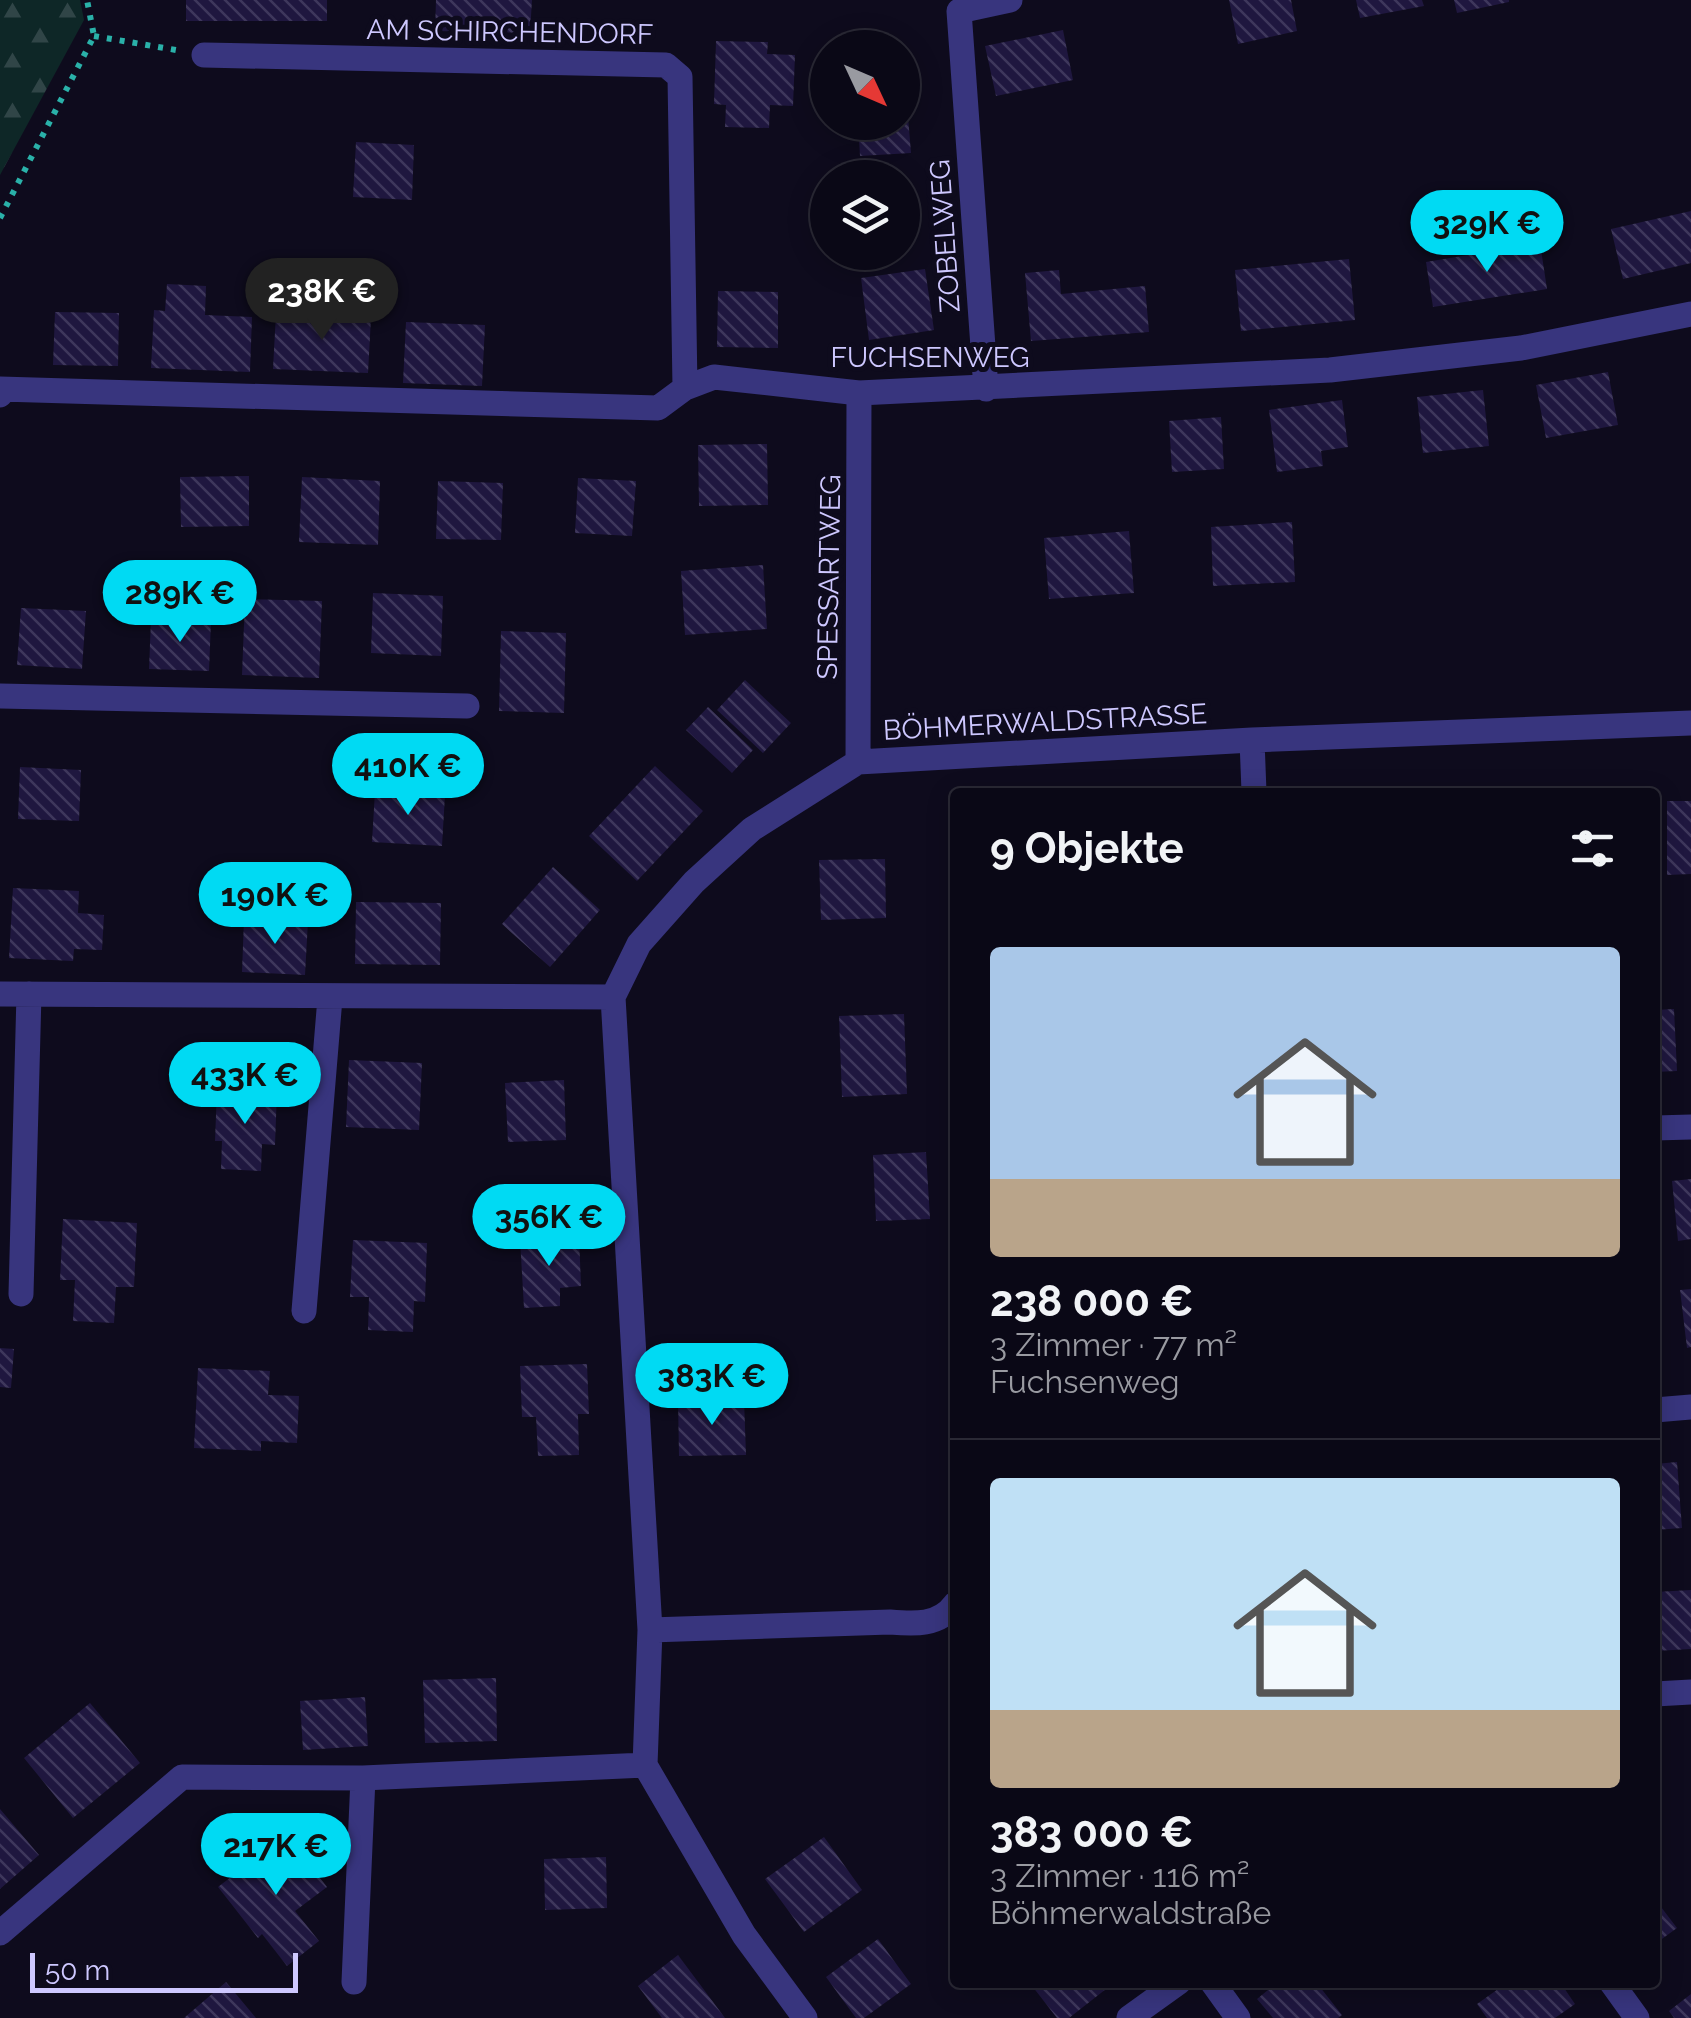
<!DOCTYPE html>
<html lang="de">
<meta charset="utf-8">
<style>
:root{--surface:#0a0816;--page:#13111f;--text:#f1f3f6;--muted:#999aa1;--line:#2a2935;--accent:#00daf3}
body{margin:0;font-family:Raleway,sans-serif;background:var(--page);color:var(--text);height:100vh;display:flex;flex-direction:column;font-size:38px;white-space:nowrap}
*{box-sizing:border-box;margin:0}
p{font-size:32px;color:var(--muted)}
.icon{flex:none;width:55px;height:55px;fill:none;stroke:currentColor;stroke-width:2;stroke-linecap:round;stroke-linejoin:round}
.map{position:relative;flex:1;overflow:hidden}
.details{position:absolute;left:950px;top:788px;width:710px;height:1200px;display:flex;flex-direction:column;background:var(--surface);border-radius:10px;box-shadow:0 5px 25px #0003,0 0 0 2px var(--line)}
.details>*{flex:none}
.needle{width:65px;rotate:134deg}
.tools{position:absolute;left:810px;top:30px;display:grid;gap:20px}
.tools a{display:grid;place-items:center;width:110px;height:110px;border-radius:50%;background:var(--surface);box-shadow:0 5px 25px #0003,0 0 0 2px var(--line);font-size:50px}
.scale{position:absolute;left:30px;bottom:25px;width:268px;box-sizing:border-box;padding-left:10px;border:5px solid #cec8ff;border-top:0;font-size:28px;line-height:35px;white-space:nowrap;color:#cec8ff;-webkit-text-stroke:8px #0e0b1d;paint-order:stroke}
.price{position:absolute;translate:-50% -85px;padding:0 22px;border-radius:35px;background:var(--accent);color:#111;font-size:32px;line-height:65px;filter:drop-shadow(0 2px 5px #0008)}
.price::after{content:'';position:absolute;left:50%;top:60px;width:30px;height:22px;margin-left:-15px;background:inherit;clip-path:polygon(0 0,100% 0,50% 100%)}
.price.active{background:#222;color:#fff}
ul{padding:0;list-style:none}
li{display:grid;align-content:center;gap:20px;height:530px;padding:0 40px}
li+li{border-top:2px solid var(--line)}
li span{display:grid;place-items:center;height:310px;border-radius:10px;color:#555}
li>.icon{margin-inline-start:auto}
span .icon{width:180px;height:180px;fill:#fffc;stroke-width:1}
li b{font-size:42px}
h2{display:flex;justify-content:space-between;align-items:center;height:120px;padding:0 40px;font-size:42px}
.map>svg:first-child{display:block}
</style>
<div class="map">
<svg width="1691" height="2018" viewBox="0 0 1691 2018">
<defs>
<pattern id="forest-firs" width="22" height="20" patternUnits="userSpaceOnUse" patternTransform="scale(2.5)"><rect width="22" height="20" fill="#0e2727"/><path d="M5 1l3.5 6h-7zM16 11l3.5 6h-7z" fill="#304547"/></pattern>
<pattern id="building-back-hatch" width="6" height="6" patternUnits="userSpaceOnUse" patternTransform="scale(2.5)"><rect width="6" height="6" fill="#1f173f"/><path d="M-1 5l2 2M0 0l6 6M5-1l2 2" fill="none" stroke="#3e375c"/></pattern>
</defs>
<rect width="100%" height="100%" fill="#0e0b1d"/>
<!-- forest -->
<path fill="url(#forest-firs)" d="M0,0H80L84,20L0,175Z"/>
<!-- building -->
<path fill="url(#building-back-hatch)" d="M186,0H327V21H186Z
M436,0H532L530,33L435,31Z
M1229,0H1291L1297,31L1238,44Z
M1356,0H1422L1424,6L1360,18Z
M1454,0H1509V2L1457,13Z
M1063,30L1073,80L996,96L985,46Z
M716,41L768,42L767,54L795,55L793,106L770,105L769,128L725,127L726,105L714,104Z
M902,104H907L911,153L860,156L858,122H902Z
M356,142L414,145L412,200L353,197Z
M1691,211V263L1623,279L1611,229Z
M1540,243L1547,289L1433,307L1426,262Z
M1349,259L1355,320L1241,331L1235,270Z
M925,269L934,330L869,340L861,278Z
M1059,270L1061,294L1145,286L1149,332L1031,341L1025,273Z
M167,284L206,286L205,315L252,317L250,372L151,368L154,310L165,311Z
M718,291L778,292V348L717,347Z
M55,312L119,313L118,366L53,365Z
M276,313L371,318L368,373L273,369Z
M406,322L485,325L482,386L403,383Z
M1608,372L1618,425L1546,438L1536,385Z
M1483,390L1489,446L1423,453L1417,397Z
M1342,400L1348,447L1321,451L1323,466L1277,472L1269,410Z
M1221,417L1224,469L1172,472L1169,421Z
M767,444L768,505L699,506L698,445Z
M249,476V526L181,527L180,477Z
M302,477L380,481L378,545L299,542Z
M578,478L636,481L632,536L575,533Z
M438,481L503,483L501,540L436,539Z
M1292,522L1295,582L1213,586L1211,527Z
M1129,531L1134,593L1049,599L1044,538Z
M763,565L767,629L685,635L681,571Z
M373,593L443,596L441,656L371,653Z
M245,599L322,601L319,678L242,675Z
M21,608L86,611L82,669L17,665Z
M151,619L211,621L209,671L149,669Z
M501,631L566,633L564,713L499,711Z
M745,680L791,723L763,753L717,710Z
M708,707L753,750L732,773L686,730Z
M655,766L703,811L637,881L589,836Z
M20,767L81,770L79,821L18,819Z
M375,791L445,795L442,846L372,842Z
M1667,801H1691V874L1667,875Z
M885,859L886,918L821,920L819,860Z
M553,867L600,910L550,967L502,924Z
M13,888L79,891L78,913L104,915L102,950L74,949L73,961L9,958Z
M356,902L441,903L440,965L355,964Z
M244,919L308,921L305,975L242,972Z
M1674,1009L1677,1071L1655,1072V1010Z
M904,1014L907,1094L842,1097L839,1016Z
M349,1060L422,1063L419,1130L346,1127Z
M564,1080L566,1140L508,1142L505,1083Z
M217,1089L277,1091L275,1145L262,1144L261,1171L221,1169L222,1141H215Z
M926,1152L930,1219L876,1221L873,1155Z
M1691,1179V1239L1678,1241L1672,1181Z
M63,1219L137,1223L134,1287H116L114,1323L73,1321L75,1280H60Z
M579,1235L581,1286L560,1288V1306L524,1308L520,1239Z
M353,1240L427,1243L425,1302L414,1301L413,1332L368,1330L369,1297H350Z
M1691,1289V1347L1687,1348L1680,1290Z
M0,1348L14,1349L11,1388L0,1387Z
M587,1364L589,1414H578L579,1455L538,1456L536,1417H522L520,1366Z
M198,1368L270,1371L268,1395L299,1396L297,1443L261,1441V1451L194,1448Z
M744,1399L746,1455L679,1456L678,1400Z
M1677,1462L1682,1528L1655,1530V1464Z
M1691,1590V1649L1655,1651V1592Z
M496,1678L497,1741L425,1743L423,1680Z
M365,1697L368,1746L303,1750L300,1701Z
M90,1703L140,1763L73,1818L24,1758Z
M0,1809L39,1855L0,1889Z
M286,1834L327,1887L295,1911L319,1941L287,1966L262,1934L258,1938L218,1887Z
M824,1837L862,1890L804,1932L765,1879Z
M606,1857L607,1908L545,1910L544,1859Z
M1655,1899L1677,1928L1655,1944Z
M878,1939L911,1984L864,2018H856L826,1977Z
M678,1955L725,2018H662L638,1986Z
M226,1982L256,2018H184Z
M1029,1982H1115L1069,2018H1057Z
M1278,1982H1316L1342,2015L1338,2018H1273L1257,1999Z
M1508,1982H1560L1575,2004L1555,2018H1487L1477,2004Z
M1691,1994V2018H1674L1669,2011Z"/>
<g fill="none" stroke-linecap="round" stroke-linejoin="round">
<!-- path -->
<path stroke="#2ab1a9" stroke-width="6" stroke-dasharray="5 8" stroke-linecap="butt" d="M94,36L176,50
M0,218L94,36L87,0"/>
<!-- minor -->
<path stroke="#38357e" stroke-width="25" d="M204,55L666,65L680,77L685,388
M986,389L959,11L1010,0
M0,395V389L658,408L685,388L714,377L859,393L1330,370L1521,348L1691,314
M0,696L467,706
M1252,740L1254,792
M858,762L859,393
M0,994L613,997
M1655,1128L1691,1127
M21,1294L29,994
M304,1311L330,998
M1655,1410L1691,1407
M650,1630L890,1622C914,1624 939,1626 955,1604
M1655,1694L1691,1692
M0,1933L182,1777L363,1778L645,1765
M354,1982L363,1778
M1212,1982L1238,2018
M1611,1982L1637,2018
M805,2018L744,1935L645,1765L650,1630L613,997L639,944L694,882L752,829L858,762L1252,740L1691,723
M1129,2018L1179,1982"/>
</g>
<g text-anchor="middle" dominant-baseline="central" stroke-width="10" stroke-linejoin="round" paint-order="stroke">
<!-- street labels -->
<g font-size="28" fill="#cec8ff" stroke="#0e0b1d">
<text transform="translate(510 32) rotate(1)">AM SCHIRCHENDORF</text>
<text transform="translate(945 236) rotate(-94)">ZOBELWEG</text>
<text x="930" y="357">FUCHSENWEG</text>
<text transform="translate(829 577) rotate(-89)">SPESSARTWEG</text>
<text transform="translate(1045 722) rotate(-3)">BÖHMERWALDSTRASSE</text>
</g>
</g>
</svg>
<div class="tools">
<a><svg class="needle" viewBox="-14 -14 28 28"><path d="M0-13l5 13h-10z" fill="#e53935"/><path d="M0 13l5-13h-10z" fill="#999aa1"/></svg></a>
<a><svg class="icon" aria-label="layers" viewBox="0 0 24 24"><path d="M12 4l9 5-9 5-9-5zM3 14l9 5 9-5"/></svg></a>
</div>
<div class="scale">50 m</div>
<b class="price" style="left:1487px;top:275px">329K €</b>
<b class="price active" style="left:322px;top:343px">238K €</b>
<b class="price" style="left:180px;top:645px">289K €</b>
<b class="price" style="left:408px;top:818px">410K €</b>
<b class="price" style="left:275px;top:947px">190K €</b>
<b class="price" style="left:245px;top:1127px">433K €</b>
<b class="price" style="left:549px;top:1269px">356K €</b>
<b class="price" style="left:712px;top:1428px">383K €</b>
<b class="price" style="left:276px;top:1898px">217K €</b>
<section class="details">
<h2>9 Objekte<svg class="icon" aria-label="filters" viewBox="0 0 24 24"><path d="M4 7h16M4 17h16"/><circle cx="9" cy="7" r="2"/><circle cx="15" cy="17" r="2"/></svg></h2>
<ul>
<li><span style="background:linear-gradient(#a9c7e8 75%,#b9a48a 0)"><svg class="icon" aria-label="home" viewBox="0 0 24 24"><path d="M3 11l9-7 9 7M6 9v11h12V9"/></svg></span><div><b>238 000 €</b><p>3 Zimmer · 77 m²</p><p>Fuchsenweg</p></div></li>
<li><span style="background:linear-gradient(#bfe0f5 75%,#b9a48a 0)"><svg class="icon" aria-label="home" viewBox="0 0 24 24"><path d="M3 11l9-7 9 7M6 9v11h12V9"/></svg></span><div><b>383 000 €</b><p>3 Zimmer · 116 m²</p><p>Böhmerwaldstraße</p></div></li>
</ul>
</section>
</div>
